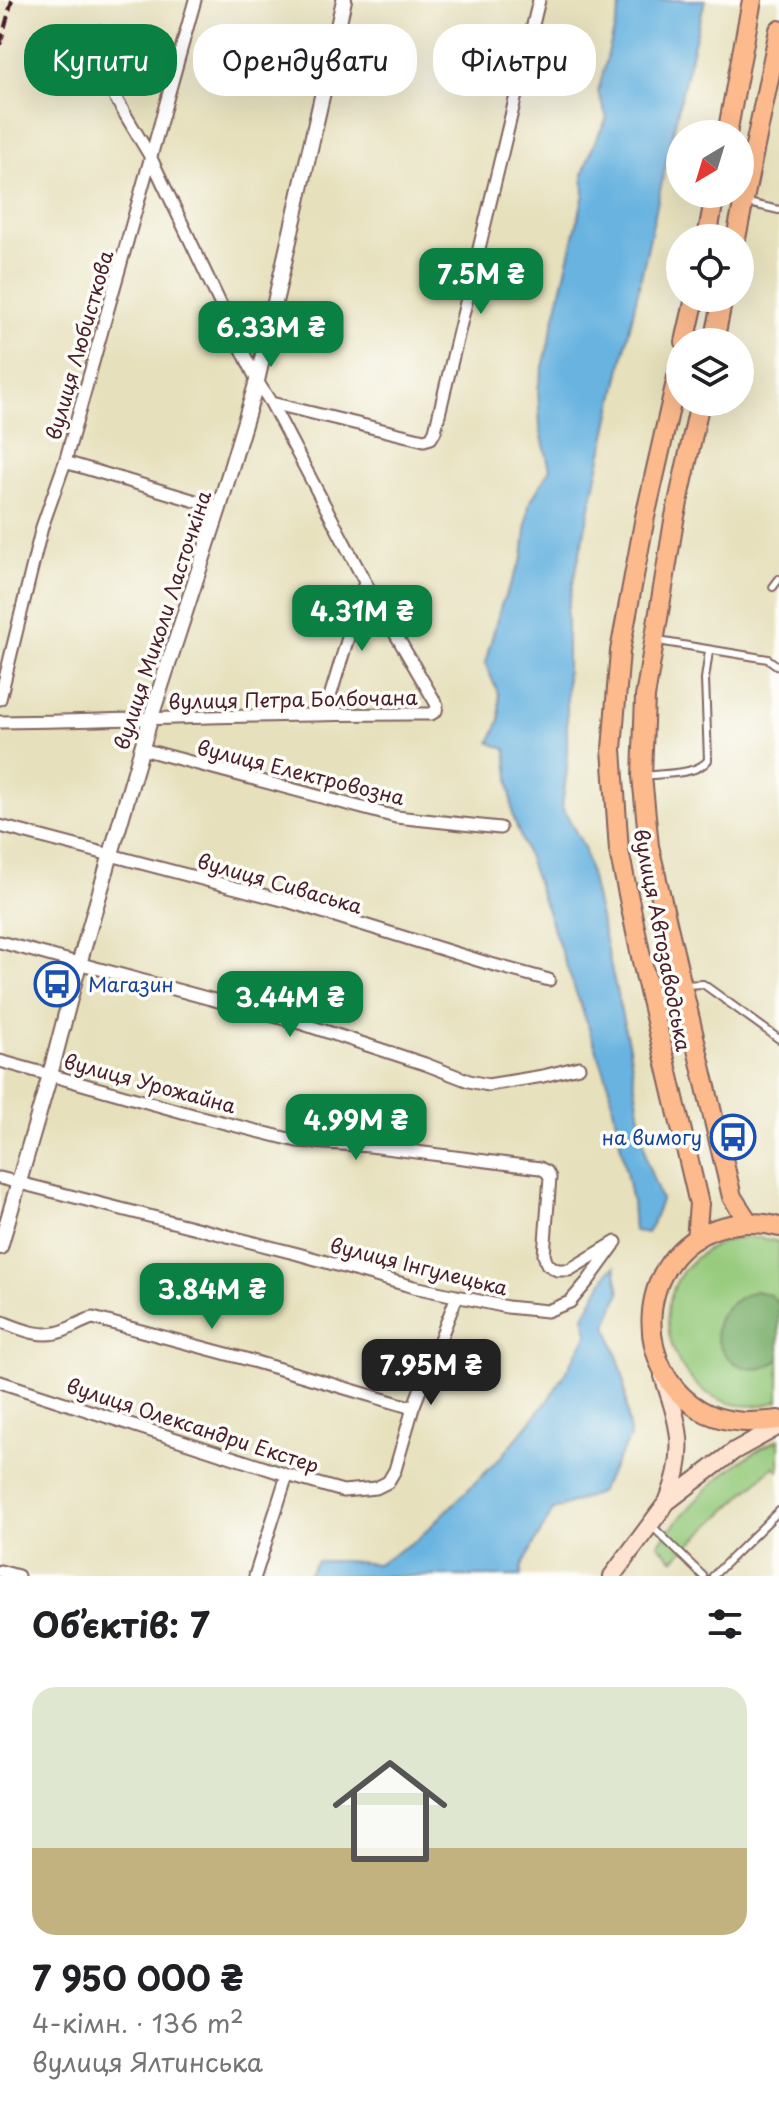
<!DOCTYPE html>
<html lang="uk">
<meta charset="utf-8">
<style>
:root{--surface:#fff;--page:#f2f2f2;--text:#202124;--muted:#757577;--accent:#0b8043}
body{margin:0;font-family:"Playpen Sans",sans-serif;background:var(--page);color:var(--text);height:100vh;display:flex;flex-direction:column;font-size:30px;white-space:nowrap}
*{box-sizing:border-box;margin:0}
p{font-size:26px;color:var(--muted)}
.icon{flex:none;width:44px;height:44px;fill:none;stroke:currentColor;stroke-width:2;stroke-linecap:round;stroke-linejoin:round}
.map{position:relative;height:1576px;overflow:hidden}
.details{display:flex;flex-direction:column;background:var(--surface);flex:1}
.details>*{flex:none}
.hud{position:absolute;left:24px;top:24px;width:732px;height:72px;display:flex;gap:16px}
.needle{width:52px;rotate:218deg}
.fabs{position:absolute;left:666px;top:120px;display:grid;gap:16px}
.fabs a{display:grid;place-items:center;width:88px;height:88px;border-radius:50%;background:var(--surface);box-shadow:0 8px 32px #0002;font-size:40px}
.price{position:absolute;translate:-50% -68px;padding:0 18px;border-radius:16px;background:var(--accent);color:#fff;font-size:26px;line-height:52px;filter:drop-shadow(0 2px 4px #0008)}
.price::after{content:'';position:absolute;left:50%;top:48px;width:24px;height:18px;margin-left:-12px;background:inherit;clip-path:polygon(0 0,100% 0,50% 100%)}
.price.current{background:#222;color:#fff}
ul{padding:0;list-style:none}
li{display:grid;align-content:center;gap:16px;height:424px;padding:0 32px}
li span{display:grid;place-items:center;height:248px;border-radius:24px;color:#555}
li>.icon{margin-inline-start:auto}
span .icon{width:144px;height:144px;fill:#fffc;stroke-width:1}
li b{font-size:34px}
h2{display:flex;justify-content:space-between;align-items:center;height:96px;padding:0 32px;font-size:34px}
.tag{padding:0 28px;border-radius:32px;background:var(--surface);box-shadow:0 8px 32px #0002;font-size:28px;line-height:72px}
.tag.current{background:var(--accent);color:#fff}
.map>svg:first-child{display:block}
</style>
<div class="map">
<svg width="779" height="1576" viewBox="0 0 779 1576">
<rect width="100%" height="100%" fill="#fdfcf7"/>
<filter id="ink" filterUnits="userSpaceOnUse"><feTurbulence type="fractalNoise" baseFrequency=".0125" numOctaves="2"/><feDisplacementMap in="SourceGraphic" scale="16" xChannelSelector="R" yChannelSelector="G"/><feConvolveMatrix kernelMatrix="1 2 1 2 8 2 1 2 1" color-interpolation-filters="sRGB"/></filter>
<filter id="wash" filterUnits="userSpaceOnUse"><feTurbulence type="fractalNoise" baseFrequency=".006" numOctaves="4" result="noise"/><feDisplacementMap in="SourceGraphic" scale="32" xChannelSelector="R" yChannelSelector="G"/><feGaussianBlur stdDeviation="1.8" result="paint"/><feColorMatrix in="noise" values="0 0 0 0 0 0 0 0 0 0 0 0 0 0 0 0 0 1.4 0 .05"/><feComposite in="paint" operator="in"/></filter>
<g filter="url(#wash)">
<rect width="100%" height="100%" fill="#e6e0bc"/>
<!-- green -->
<path fill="#96ca7b" stroke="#707453" stroke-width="2" d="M738,1238H762L779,1242V1401C680,1433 622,1293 714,1246C721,1242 730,1241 738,1238Z
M779,1439V1471L774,1466L673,1560L658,1544C694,1500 726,1464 779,1439Z"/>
<!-- forest -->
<path fill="#78ae6b" stroke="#61664b" stroke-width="2" d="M756,1291L770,1295L779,1304V1359C738,1396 674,1318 756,1291Z"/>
<!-- water -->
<path fill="#67b3e0" stroke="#586986" stroke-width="2" d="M622,0H705L684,83L567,611V770L562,807L584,847L629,1047L647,1162L661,1200L652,1225L647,1233L634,1231L632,1202L608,1082L513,816L506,749L490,743L500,720L499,695L485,663L501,605L523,557L529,504L550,469L540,428L538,388L584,194L583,174L593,146L607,118L598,92Z
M615,1266L620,1292L607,1325L623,1374L630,1437L599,1493L553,1510L522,1566L521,1576H307L317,1561H346L377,1564L418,1539L503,1455L550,1398L588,1334L584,1316L608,1272Z"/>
</g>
<g filter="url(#ink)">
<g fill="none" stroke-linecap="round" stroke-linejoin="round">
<!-- service casing -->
<g stroke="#81635e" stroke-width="10">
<path id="service" d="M748,203L779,210
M773,587L779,579
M658,641L768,659L779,667
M646,776C664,773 697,775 708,760L705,679L709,651
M684,985L703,984L779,1039
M652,1526L703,1576
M713,1576L779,1511"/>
</g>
<!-- minor casing -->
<g stroke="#81635e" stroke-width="15">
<path id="minor" d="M271,403L424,440L431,438L435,431L539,0
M65,462L219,508
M0,699L42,527L65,462L195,0
M325,713L365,582
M0,722C144,720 287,713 431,714L436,711L437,705L365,582L271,403L257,381L150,156L97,67V52L99,31
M142,749L396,817L500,828
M0,826L290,902L487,963L549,980
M0,942L303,1024L425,1064L469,1081L488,1085L543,1076L579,1067
M0,1061L193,1115L297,1141L370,1146L540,1168L547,1172L550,1177L544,1255L547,1264L557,1270H569L616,1242
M0,1178L298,1254L414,1287L507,1307L547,1311L570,1302L588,1281L614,1245
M0,1321C21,1329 41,1339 63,1331C73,1327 82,1321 93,1318L242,1358L413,1408
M0,1382L287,1475L343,1491L376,1488L388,1482L395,1470L413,1408L457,1296
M0,1571L18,1576
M255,1576L287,1475"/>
</g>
<!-- tertiary casing -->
<g stroke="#81635e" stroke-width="18">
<path id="tertiary" d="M0,1247L50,1075L79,964L150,720L219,508L257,381L344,0"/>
</g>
<!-- secondary casing -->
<g stroke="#81635e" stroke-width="20">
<path id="secondary" d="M663,1376C679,1425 688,1451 668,1500
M612,1576L667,1502L734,1451L779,1426"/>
</g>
<!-- primary casing -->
<g stroke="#81635e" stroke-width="22">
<path id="primary" d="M727,134L752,0
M707,238L715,194
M736,238L779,30
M685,342L695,298
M714,342L723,298
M680,364L645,517L620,651L612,749L619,851L643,966L699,1204L696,1239
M700,402L674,521L645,697L642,776L649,846L732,1197L749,1223
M779,1227C759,1221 739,1222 718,1228C634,1255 629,1374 706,1413C730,1424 754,1423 779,1420"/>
</g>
<!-- service -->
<use href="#service" stroke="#fff" stroke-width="6"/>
<!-- minor -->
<use href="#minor" stroke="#fff" stroke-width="11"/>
<!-- tertiary -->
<use href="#tertiary" stroke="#fff" stroke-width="14"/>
<!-- secondary -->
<use href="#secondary" stroke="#fee3d1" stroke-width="16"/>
<!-- primary -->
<use href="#primary" stroke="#fcba8d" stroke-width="18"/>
<!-- rail -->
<path stroke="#4a1f2b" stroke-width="4" stroke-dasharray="12 6" stroke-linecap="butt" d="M0,45L12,0"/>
</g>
</g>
<!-- icons -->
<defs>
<g id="bus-ring" transform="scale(2.3)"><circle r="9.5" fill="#fdfcf7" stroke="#1a4fb4" stroke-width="1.5"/><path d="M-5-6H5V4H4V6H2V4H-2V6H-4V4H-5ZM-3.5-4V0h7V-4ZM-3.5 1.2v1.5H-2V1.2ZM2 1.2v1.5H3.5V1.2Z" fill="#1a4fb4"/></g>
</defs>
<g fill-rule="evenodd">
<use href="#bus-ring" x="57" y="984"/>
<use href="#bus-ring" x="733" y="1137"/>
</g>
<g text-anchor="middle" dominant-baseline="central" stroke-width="7" stroke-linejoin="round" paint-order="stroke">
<!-- street labels -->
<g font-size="20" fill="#4a1f2b" stroke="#fdfcf7">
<text transform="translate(79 345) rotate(-74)">вулиця Любисткова</text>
<text transform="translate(162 620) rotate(-72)">вулиця Миколи Ласточкіна</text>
<text transform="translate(293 699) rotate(-1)">вулиця Петра Болбочана</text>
<text transform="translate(301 772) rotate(14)">вулиця Електровозна</text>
<text transform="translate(280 883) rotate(16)">вулиця Сиваська</text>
<text transform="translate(663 940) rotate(79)">вулиця Автозаводська</text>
<text transform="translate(150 1083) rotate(15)">вулиця Урожайна</text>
<text transform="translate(419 1266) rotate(14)">вулиця Інгулецька</text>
<text transform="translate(193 1425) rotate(18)">вулиця Олександри Екстер</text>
</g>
<!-- transit labels -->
<g font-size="20" fill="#164399" stroke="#fdfcf7" text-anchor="start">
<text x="88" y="984">Магазин</text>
<text x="702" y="1137" text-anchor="end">на вимогу</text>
</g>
</g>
</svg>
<div class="fabs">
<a><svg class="needle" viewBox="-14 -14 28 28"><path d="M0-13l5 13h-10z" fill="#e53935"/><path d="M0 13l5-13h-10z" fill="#757577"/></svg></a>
<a><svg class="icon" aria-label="locate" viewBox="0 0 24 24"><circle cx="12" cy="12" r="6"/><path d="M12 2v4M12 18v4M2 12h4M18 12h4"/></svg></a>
<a><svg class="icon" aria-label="layers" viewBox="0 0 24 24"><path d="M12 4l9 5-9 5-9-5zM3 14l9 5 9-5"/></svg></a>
</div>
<b class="price" style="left:481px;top:316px">7.5M ₴</b>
<b class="price" style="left:271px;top:369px">6.33M ₴</b>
<b class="price" style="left:362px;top:653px">4.31M ₴</b>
<b class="price" style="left:290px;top:1039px">3.44M ₴</b>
<b class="price" style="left:356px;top:1162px">4.99M ₴</b>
<b class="price" style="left:212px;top:1331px">3.84M ₴</b>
<b class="price current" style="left:431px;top:1407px">7.95M ₴</b>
<div class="hud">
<a class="tag current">Купити</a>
<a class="tag">Орендувати</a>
<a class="tag">Фільтри</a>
</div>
</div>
<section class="details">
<h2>Об’єктів: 7<svg class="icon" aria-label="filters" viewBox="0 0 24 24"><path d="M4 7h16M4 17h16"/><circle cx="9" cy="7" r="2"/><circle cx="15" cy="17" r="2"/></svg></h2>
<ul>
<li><span style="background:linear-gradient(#dfe7d0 65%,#c2b280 0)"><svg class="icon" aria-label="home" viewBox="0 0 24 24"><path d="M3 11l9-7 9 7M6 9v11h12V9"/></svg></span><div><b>7 950 000 ₴</b><p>4-кімн. · 136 m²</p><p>вулиця Ялтинська</p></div></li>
</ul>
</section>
